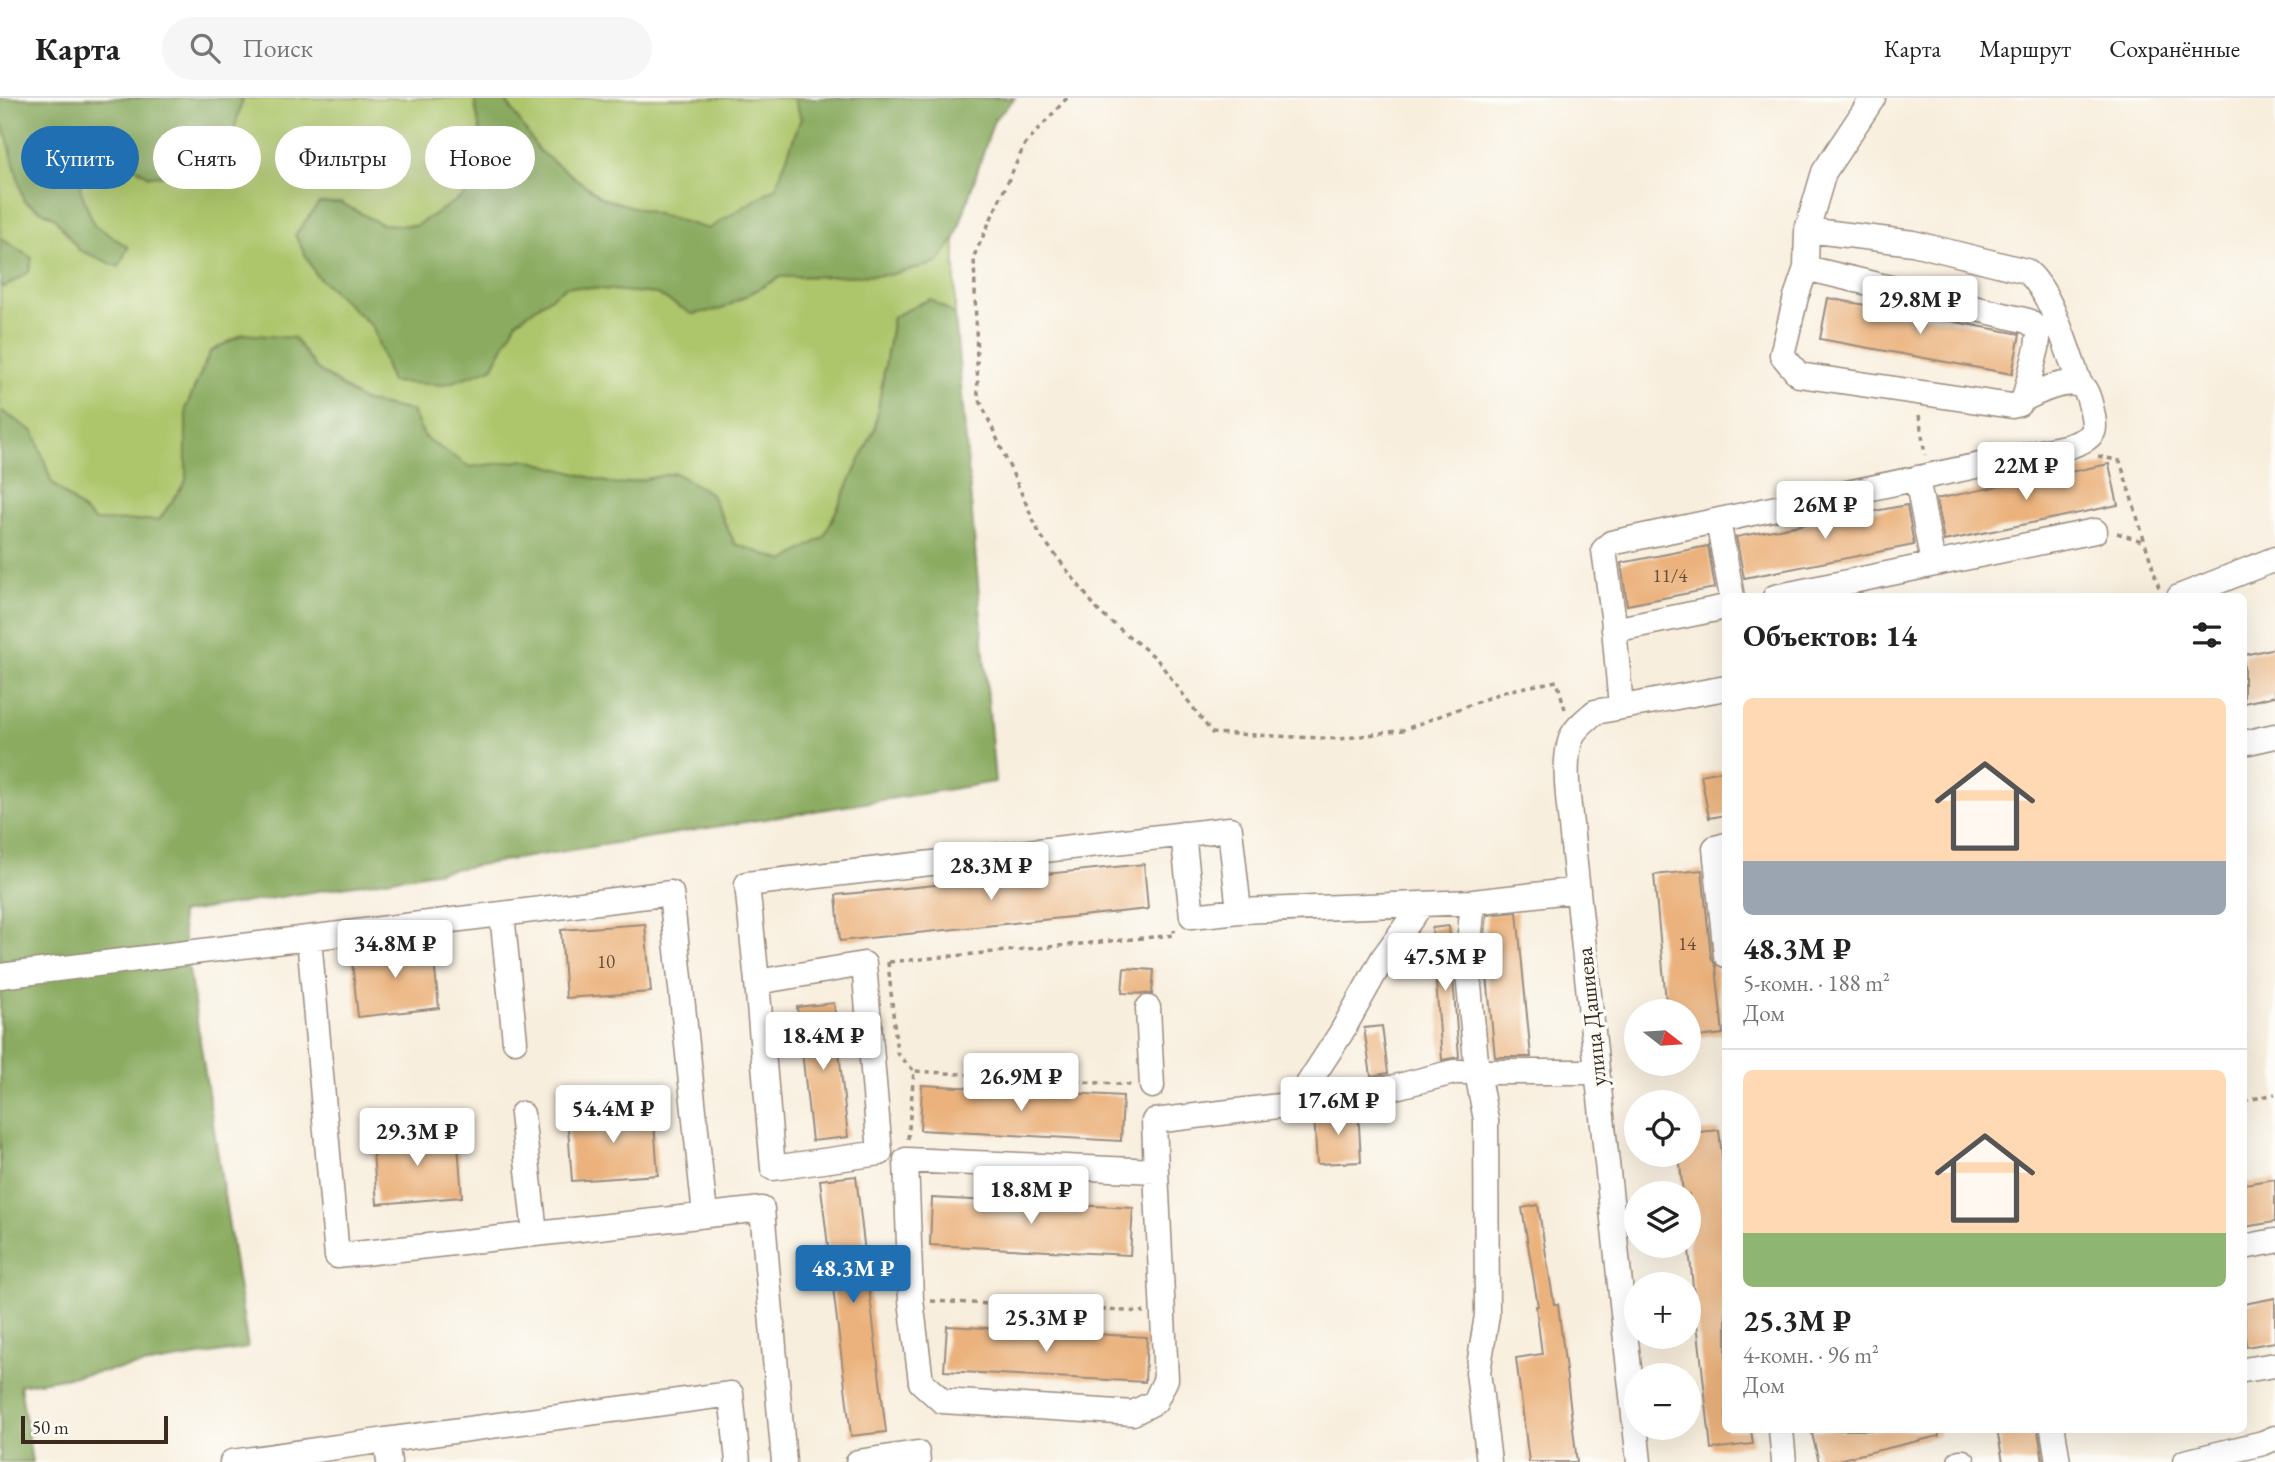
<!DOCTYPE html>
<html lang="ru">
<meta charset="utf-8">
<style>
:root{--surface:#fff;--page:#f6f6f6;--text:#222;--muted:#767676;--line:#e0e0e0;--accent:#1f6fb2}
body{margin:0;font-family:"EB Garamond",serif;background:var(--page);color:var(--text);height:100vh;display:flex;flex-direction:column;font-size:26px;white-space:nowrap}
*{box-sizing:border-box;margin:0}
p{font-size:23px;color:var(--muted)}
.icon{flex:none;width:38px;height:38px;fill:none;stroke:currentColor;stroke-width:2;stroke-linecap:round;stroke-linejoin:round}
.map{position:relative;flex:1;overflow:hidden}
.side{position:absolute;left:1722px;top:495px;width:525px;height:840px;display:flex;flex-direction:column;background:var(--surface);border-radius:10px;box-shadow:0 7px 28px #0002}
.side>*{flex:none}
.guide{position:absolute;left:21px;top:28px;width:665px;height:63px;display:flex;gap:14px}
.needle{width:46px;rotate:107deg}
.fabs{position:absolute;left:1624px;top:901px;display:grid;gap:14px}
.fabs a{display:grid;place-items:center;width:77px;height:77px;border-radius:50%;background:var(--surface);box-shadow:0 7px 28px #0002;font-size:35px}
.scale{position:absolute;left:21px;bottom:18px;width:147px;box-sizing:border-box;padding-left:7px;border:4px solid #3b2a1e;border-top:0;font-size:19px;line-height:24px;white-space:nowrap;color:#3b2a1e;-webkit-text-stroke:5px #fdfcf7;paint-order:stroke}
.price{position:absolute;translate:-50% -60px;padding:0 16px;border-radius:7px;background:#fff;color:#222;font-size:23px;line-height:46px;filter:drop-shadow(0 2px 4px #0008)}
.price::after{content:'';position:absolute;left:50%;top:42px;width:21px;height:16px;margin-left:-10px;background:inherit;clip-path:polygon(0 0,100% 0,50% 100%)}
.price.current{background:var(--accent);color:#fff}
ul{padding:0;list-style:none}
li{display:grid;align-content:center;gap:14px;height:371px;padding:0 21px}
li+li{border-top:2px solid var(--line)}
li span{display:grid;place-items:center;height:217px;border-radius:10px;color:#555}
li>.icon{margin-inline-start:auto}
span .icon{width:126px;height:126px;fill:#fffc;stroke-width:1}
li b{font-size:30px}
h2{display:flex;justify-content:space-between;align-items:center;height:84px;padding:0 21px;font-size:30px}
.chip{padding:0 24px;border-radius:32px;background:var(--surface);box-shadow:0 7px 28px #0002;font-size:24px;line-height:63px}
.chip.current{background:var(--accent);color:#fff}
header{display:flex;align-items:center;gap:42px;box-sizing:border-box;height:98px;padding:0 35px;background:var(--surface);border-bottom:2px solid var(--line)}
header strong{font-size:33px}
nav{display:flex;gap:38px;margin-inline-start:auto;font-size:24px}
.search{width:490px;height:63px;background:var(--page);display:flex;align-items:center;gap:18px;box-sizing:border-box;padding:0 24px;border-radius:38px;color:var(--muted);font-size:26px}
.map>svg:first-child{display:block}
</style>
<header>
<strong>Карта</strong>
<div class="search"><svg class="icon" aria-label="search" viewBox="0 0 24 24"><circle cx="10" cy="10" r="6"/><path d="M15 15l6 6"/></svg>Поиск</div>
<nav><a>Карта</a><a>Маршрут</a><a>Сохранённые</a></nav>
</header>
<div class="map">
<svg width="2275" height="1364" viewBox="0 0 2275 1364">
<rect width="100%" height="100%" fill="#fdfcf7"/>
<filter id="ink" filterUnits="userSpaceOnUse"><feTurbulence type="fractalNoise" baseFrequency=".0143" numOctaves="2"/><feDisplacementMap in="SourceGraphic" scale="14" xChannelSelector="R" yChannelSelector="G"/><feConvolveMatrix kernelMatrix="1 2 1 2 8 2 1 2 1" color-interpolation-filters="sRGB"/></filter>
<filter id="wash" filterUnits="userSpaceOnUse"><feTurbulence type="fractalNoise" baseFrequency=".00686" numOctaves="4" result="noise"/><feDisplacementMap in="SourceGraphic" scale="28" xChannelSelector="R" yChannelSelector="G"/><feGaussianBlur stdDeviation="1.57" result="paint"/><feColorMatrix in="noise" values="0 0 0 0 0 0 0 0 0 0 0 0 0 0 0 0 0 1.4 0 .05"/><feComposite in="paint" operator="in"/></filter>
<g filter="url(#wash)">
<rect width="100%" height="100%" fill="#f8eedd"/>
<!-- green -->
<path fill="#adc66c" stroke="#747845" stroke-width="2" d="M243,0H474L484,54L466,97L415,128L381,126L341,105L316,177L373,229L391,284L492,270L517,223L567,188L657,196L693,216L722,211L780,179L888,177L937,165L955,141V217L930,201L893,219L875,330L824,439L784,463L735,446L710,395L675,375L617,387L527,362L470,370L425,340L412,313L363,303L316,270L294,241L243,236L210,254L186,310V383L159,422L95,423L52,385L34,334L0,312V188L5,189L32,161L0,140V23L8,42L24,103L55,120L79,152L128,149L94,127L80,91L84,63L108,52L149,78L226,60Z
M504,0H794L801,20L776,90L708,131L602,100L539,53Z"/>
<!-- forest -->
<path fill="#8aab60" stroke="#626a3f" stroke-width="2" d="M0,0H243L226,60L186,76L149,78L108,52L84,63L80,91L94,127L128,149L119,169L79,152L55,120L24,103L8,42L0,23Z
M474,0H504L539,53L602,100L708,131L776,89L801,20L794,0H1015L994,22L955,141L937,165L888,177L780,179L722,211L692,216L657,196L567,188L517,223L492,270L444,287L391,284L373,229L316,177L295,137L319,105H341L381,126L415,128L465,97L484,54Z
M0,140L32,160L29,174L5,189L0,188Z
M930,201L955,217L995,684L180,815L248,1250L20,1287L32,1364H0V312L34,334L52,385L95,423L159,422L186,383V310L210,254L243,236L294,240L316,270L363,303L412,313L425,340L470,369L527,362L617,387L675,375L710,395L735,446L784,463L824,439L875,330L893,219Z"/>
<g id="blocks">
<!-- building -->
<path fill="#ebb27d" d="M1828,200L2020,236L2012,276L1820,241Z
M2109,366L2118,407L1944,443L1936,401Z
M1907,407L1914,447L1744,480L1736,439Z
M1708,448L1715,490L1627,507L1621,465Z
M2275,550V598L2244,605V557Z
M1726,672V717L1709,720L1701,677Z
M1144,766L1148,811L840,843L836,797Z
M1702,772L1711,859L1716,868L1723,936L1689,940V914H1667L1654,777Z
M1517,814L1531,959H1495L1484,847L1487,817Z
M645,826L651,894L566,900L561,832Z
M1449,828L1459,959L1442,962L1432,830Z
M432,844L439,910L358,919L351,854Z
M1124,870L1154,872L1152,896L1122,895Z
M834,905L848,1039L812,1043L797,909Z
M1382,928L1388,975L1371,978L1364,930Z
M922,987L1123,998L1121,1043L920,1032Z
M1358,1010L1361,1064L1317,1066L1314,1018Z
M653,1011L658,1077L572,1083L567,1017Z
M1719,1032L1726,1097V1332H1751L1753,1346L1711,1351L1689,1152V1096H1683L1679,1057H1689V1035Z
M457,1033L462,1099L377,1106L372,1040Z
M856,1078L886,1334L851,1338L820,1082Z
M2275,1081V1124L2244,1129V1086Z
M932,1100L1133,1110L1130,1157L930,1147Z
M1538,1107L1554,1206H1558L1577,1364H1529L1516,1260L1542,1256L1536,1208H1538L1522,1110Z
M2275,1200V1244L2246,1249L2244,1206Z
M947,1228L1147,1239L1145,1284L944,1273Z
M1811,1332H1939V1338L1829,1364H1819Z
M1997,1332H2038L2043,1364H2003Z"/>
</g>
</g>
<g filter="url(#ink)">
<use href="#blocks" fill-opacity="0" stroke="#9a8c7e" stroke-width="2"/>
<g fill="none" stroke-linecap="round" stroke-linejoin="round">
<!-- minor casing -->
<g stroke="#9a8c7e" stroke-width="27">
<path id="minor" d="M1807,132L1913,145L2026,173C2051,191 2068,256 2080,286
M1806,170L2028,223L2039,232L2037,250L2024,301L2019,306L2012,308L1799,277L1782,257L1796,199L1806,170L1807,132L1824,74L1873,0
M1917,380L1933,466
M1718,423L1732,499
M1775,499L2095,433
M2179,499L2275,461
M1614,532L1726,509
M1621,609L1613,518L1604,452L1611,445L2070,348C2078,345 2088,342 2093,334C2097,328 2089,298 2085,292C2083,288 2080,287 2076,286C2060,283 2038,294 2024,301
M2244,645L2275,638
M1183,736L1192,818L1239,813L1473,804L1578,792
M1726,747L1715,750L1726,857
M1473,804L1467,865L1477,974L1486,1022L1487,1217L1478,1274L1489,1364
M502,816L515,943
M309,840L337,1158L762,1111L784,1364
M0,878L671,795L705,1117
M757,884L864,866L880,1055L773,1070L757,884L747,786L1230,731L1239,813
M1148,910L1152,988
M1295,1006L1341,935L1383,860L1421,807
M522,1016L535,1136
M1156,1073L1166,1281L1155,1304L1133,1315L942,1303L921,1284L911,1202L906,1062L1156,1073L1154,1023L1295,1006L1395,989L1454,974H1596
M2244,1149L2275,1143
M2244,1272L2275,1267
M1781,1332L1784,1364
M2053,1332L2058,1364
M232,1364L386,1342
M389,1364L386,1342L731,1296L738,1364
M858,1364L917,1355L918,1364
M1639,1364L1572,738C1570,710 1561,664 1572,638C1577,628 1587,621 1595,614L1726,590
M1960,1364H1963
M2185,1364L2263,1345L2275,1340"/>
</g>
<!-- path -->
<path stroke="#9a8c7e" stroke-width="3.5" stroke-dasharray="5 5" stroke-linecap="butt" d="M1067,0L1025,46L974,158L978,298L1040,437L1100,515L1156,560L1212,635L1340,641L1403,632L1506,593L1557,583L1565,611
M1919,317L1925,357
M2098,358L2120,363L2159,490
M2117,435L2145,444
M888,864L897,955L914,973
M889,864L1175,837L1174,832
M2244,1003L2275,996
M908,1041L914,973L1131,987
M931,1203L1144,1214"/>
<!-- minor -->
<use href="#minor" stroke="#fff" stroke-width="24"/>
</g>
</g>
<g text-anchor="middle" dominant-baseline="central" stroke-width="7" stroke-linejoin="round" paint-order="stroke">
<!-- number labels -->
<g font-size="19" fill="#674c36">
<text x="1670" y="477">11/4</text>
<text x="1687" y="845">14</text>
<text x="606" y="863">10</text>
</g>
<!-- street labels -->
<g font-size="23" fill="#3b2a1e" stroke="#fdfcf7">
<text transform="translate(1591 919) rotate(-96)">улица Дашиева</text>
</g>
</g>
</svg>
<div class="fabs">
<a><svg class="needle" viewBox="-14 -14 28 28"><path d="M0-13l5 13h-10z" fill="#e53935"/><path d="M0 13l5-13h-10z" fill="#767676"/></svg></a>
<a><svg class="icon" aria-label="locate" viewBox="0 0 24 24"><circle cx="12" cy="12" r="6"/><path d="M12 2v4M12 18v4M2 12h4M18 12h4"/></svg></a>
<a><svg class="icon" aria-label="layers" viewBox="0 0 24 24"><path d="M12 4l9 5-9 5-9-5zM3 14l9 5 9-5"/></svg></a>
<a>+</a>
<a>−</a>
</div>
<div class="scale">50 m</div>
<b class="price" style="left:1920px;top:238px">29.8M ₽</b>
<b class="price" style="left:2026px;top:404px">22M ₽</b>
<b class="price" style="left:1825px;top:443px">26M ₽</b>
<b class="price" style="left:991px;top:804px">28.3M ₽</b>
<b class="price" style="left:395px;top:882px">34.8M ₽</b>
<b class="price" style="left:1445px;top:895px">47.5M ₽</b>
<b class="price" style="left:823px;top:974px">18.4M ₽</b>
<b class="price" style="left:1021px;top:1015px">26.9M ₽</b>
<b class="price" style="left:1338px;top:1039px">17.6M ₽</b>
<b class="price" style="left:613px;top:1047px">54.4M ₽</b>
<b class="price" style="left:417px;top:1070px">29.3M ₽</b>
<b class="price" style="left:1031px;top:1128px">18.8M ₽</b>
<b class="price current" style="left:853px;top:1207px">48.3M ₽</b>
<b class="price" style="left:1046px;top:1256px">25.3M ₽</b>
<div class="guide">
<a class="chip current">Купить</a>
<a class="chip">Снять</a>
<a class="chip">Фильтры</a>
<a class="chip">Новое</a>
</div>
<section class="side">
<h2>Объектов: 14<svg class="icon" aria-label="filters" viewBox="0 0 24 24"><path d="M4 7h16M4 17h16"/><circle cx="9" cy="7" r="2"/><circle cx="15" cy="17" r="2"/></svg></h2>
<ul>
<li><span style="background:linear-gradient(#ffd9b3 75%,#9aa5b1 0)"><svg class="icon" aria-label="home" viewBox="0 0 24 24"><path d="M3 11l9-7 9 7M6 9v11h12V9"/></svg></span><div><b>48.3M ₽</b><p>5-комн. · 188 m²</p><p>Дом</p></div></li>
<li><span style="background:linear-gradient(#ffd9b3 75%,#8fb573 0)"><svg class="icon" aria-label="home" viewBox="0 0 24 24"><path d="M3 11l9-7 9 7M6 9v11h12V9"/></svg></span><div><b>25.3M ₽</b><p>4-комн. · 96 m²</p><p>Дом</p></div></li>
</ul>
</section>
</div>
